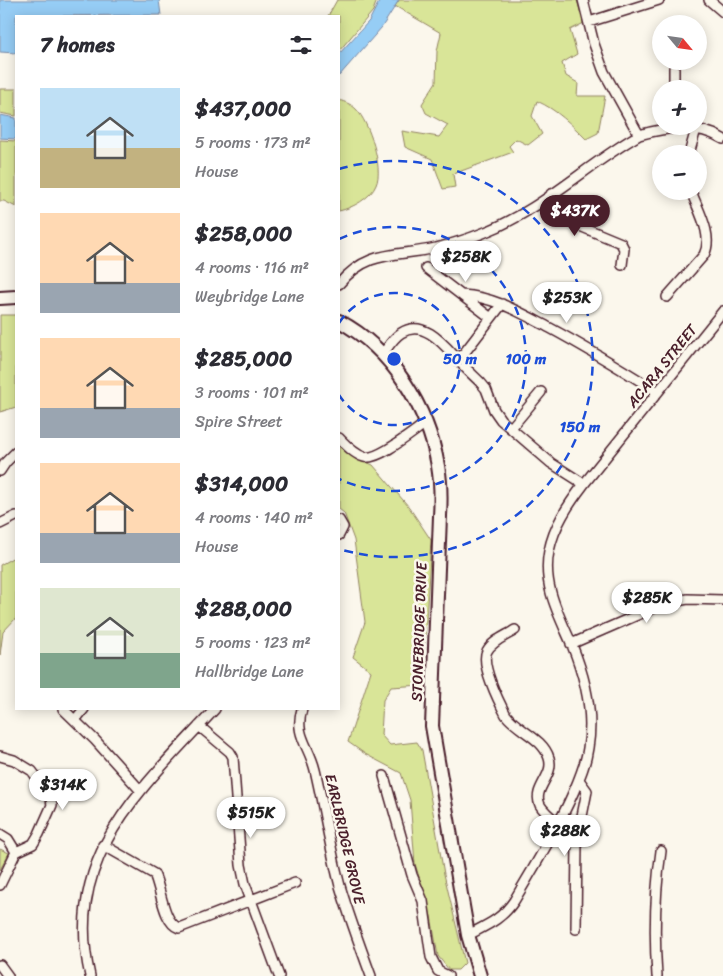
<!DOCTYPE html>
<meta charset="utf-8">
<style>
:root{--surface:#fff;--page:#f7f7f7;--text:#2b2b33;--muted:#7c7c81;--accent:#4a1f2b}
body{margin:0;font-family:Sriracha,sans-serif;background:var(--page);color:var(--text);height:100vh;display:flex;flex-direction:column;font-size:19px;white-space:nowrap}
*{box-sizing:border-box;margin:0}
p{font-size:16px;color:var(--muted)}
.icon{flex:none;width:28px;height:28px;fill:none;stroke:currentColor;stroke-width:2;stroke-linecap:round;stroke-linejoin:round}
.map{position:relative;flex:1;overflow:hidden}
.drawer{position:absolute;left:15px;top:15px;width:325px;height:695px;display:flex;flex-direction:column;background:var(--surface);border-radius:0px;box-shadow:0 2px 12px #0003}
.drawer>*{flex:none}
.needle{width:32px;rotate:119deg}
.controls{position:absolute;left:652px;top:15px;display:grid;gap:10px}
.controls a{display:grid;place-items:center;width:55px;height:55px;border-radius:50%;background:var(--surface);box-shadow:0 2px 12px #0003;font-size:25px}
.price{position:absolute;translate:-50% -42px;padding:0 11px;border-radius:18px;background:#fff;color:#222;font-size:16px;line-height:32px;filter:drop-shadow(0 1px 2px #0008)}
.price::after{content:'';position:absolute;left:50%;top:30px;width:15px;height:11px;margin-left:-8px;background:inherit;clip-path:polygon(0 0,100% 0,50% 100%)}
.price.current{background:var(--accent);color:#fff}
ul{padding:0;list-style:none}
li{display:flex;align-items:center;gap:15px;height:125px;padding:0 25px}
li span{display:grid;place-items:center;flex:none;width:140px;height:100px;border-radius:0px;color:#555}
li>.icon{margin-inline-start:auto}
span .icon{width:60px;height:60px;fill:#fffc;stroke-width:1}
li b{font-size:21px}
h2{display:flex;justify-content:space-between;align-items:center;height:60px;padding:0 25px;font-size:21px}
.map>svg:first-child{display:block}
</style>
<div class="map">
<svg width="723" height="976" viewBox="0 0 723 976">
<rect width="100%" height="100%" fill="#fbf7ec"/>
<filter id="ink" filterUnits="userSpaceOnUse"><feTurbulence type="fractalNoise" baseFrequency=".02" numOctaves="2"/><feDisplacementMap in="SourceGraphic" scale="10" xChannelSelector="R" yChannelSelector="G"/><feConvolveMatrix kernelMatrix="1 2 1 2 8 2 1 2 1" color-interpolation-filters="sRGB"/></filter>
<g filter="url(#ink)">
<!-- green -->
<path fill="#d9e598" stroke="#928262" d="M337,0H377L373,11L339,51V16H328Z
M399,0H577L584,23L570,30L577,54L562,63L566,76L578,83L577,96H605L598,133L586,139C571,124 557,110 537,101L532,116L542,134L528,145L516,139L509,146L513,152L453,174L455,187L443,189L432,159L405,147L402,131L439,137L448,125L426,113L422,104L436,82L437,51L441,33L395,6Z
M0,89H16V116L0,113Z
M339,100C345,102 351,104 356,109C369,122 384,168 376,185C371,198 352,208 339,211Z
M0,140L16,141V207L4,201H0Z
M0,315H16V407L0,412Z
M339,445L352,456L373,465L409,507L431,540L422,685L391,687L383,700L381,735L390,745L417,742L422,750L444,874L465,963L458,970H449L438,956L431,916L415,864L410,800L401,773L365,754L348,742L371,671L353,657L365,622L354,540L344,513L339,509Z
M16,556V618L3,632L0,655V565Z
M0,849L9,853L0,870Z"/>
<!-- water -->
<path fill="#96cdf5" stroke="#7887a4" d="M0,0H159L161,15L16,16V53L0,52Z
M380,0H399L382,27L339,76V54L369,21Z
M0,115L16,118V139L0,138Z"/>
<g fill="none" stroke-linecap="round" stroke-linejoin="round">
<!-- street casing -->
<g stroke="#4a1f2b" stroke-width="12">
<path id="street" d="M583,0L594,44L604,72L639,135
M709,0L723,12
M589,22L659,0
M674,89V68
M689,154L696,129
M551,194L564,217L580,226L621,243L624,249L622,265
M426,268L491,318
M339,284C368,249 396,257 436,248C452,244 468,239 483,233C541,211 586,165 639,135C667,127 697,123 723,139
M462,295C495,297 521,313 550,328C587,348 623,370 658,392
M667,297L704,255C714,236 698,210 691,191
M383,354C388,347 393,338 401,333C424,318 445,346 459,361C466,369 474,376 481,383L486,389L494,410L501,420L551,463L584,484
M458,361L502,304
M511,428L541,392
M339,438C346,445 354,454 364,457C378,461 414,431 426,423
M0,471L6,462L16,452
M339,520L343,527L339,535
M0,524L16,516
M515,630C506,636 492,641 487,651C480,664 499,702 506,715C518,731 543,738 549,758C555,776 532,788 540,805C544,812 553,819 559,824
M571,644L665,603L688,599L723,600
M63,709L95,740L140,790
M302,709C294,735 309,745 315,770C324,808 330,848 340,886C349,916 360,946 371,976
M75,720L84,709
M199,726L230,752L233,757L241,865L245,884L279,976
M0,756L14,760L32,771L47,791L51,799L52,805L39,834L33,844L16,852L0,885
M384,776L412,875L423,901L431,957L438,971L448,976
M0,834L8,839L16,852
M103,845L154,874C161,888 163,923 179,928L295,883
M576,929L577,841L587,791L579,780
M468,935C487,925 501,920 514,901C535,865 557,830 574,791C580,777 586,763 588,748C594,714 585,677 572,645C559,615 542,585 549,551C554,526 568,505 584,484L723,311
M0,965L8,976
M90,976C62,855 142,789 215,709
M657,976C654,935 655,892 661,851"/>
</g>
<!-- secondary casing -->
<g stroke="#4a1f2b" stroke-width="16">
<path id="secondary" d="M0,298L16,297
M339,321C392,349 428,408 438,466C441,483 441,500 440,516L432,726L468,935L480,976"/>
</g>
<!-- street -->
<use href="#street" stroke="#fbf7ec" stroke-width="9"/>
<!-- secondary -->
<use href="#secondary" stroke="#fbf7ec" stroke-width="12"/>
</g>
</g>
<!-- distance rings -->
<g fill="none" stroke="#1d4ed8" stroke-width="2.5" stroke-dasharray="9 6">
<path d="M339 323A66 66 0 1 1 339 395"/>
<path d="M339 239A132 132 0 1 1 339 479"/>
<path d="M339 169A198 198 0 1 1 339 549"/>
</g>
<g text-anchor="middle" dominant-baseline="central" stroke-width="5" stroke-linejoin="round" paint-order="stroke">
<!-- street labels -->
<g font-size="15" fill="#4a1f2b" stroke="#fbf7ec">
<text transform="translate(662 366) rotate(-51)">ACARA STREET</text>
<text transform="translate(419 632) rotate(-88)">STONEBRIDGE DRIVE</text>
<text transform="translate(345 839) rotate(77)">EARLBRIDGE GROVE</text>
</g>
</g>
<circle cx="394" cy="359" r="8" fill="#1d4ed8" stroke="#fbf7ec" stroke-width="2.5"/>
<g font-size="15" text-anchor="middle" font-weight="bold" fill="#1d4ed8" stroke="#fbf7ec" stroke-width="5" stroke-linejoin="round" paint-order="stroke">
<text x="460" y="364">50 m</text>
<text x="526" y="364">100 m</text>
<text x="580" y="432">150 m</text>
</g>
</svg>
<div class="controls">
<a><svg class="needle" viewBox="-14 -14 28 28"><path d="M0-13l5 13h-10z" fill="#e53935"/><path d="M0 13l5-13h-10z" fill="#7c7c81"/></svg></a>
<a>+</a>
<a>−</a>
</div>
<b class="price current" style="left:575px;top:237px">$437K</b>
<b class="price" style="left:466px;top:283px">$258K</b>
<b class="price" style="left:567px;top:324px">$253K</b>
<b class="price" style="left:647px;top:624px">$285K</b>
<b class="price" style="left:63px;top:811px">$314K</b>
<b class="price" style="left:251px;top:839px">$515K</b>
<b class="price" style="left:565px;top:857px">$288K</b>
<section class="drawer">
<h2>7 homes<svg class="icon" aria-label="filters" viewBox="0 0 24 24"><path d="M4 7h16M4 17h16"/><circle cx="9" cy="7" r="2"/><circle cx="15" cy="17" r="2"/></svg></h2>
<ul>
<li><span style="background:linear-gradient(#bfe0f5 60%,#c2b280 0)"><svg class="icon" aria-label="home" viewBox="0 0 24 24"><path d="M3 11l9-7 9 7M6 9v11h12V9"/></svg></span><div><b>$437,000</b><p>5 rooms · 173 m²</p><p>House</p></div></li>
<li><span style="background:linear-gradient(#ffd9b3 70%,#9aa5b1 0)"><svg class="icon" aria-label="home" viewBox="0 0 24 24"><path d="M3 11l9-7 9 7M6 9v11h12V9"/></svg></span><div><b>$258,000</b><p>4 rooms · 116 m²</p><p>Weybridge Lane</p></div></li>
<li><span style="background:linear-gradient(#ffd9b3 70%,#9aa5b1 0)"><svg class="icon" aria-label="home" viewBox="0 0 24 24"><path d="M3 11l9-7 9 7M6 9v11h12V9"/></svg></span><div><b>$285,000</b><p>3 rooms · 101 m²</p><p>Spire Street</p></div></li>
<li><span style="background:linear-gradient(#ffd9b3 70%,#9aa5b1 0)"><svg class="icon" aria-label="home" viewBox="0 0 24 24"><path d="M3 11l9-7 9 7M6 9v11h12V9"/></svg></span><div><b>$314,000</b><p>4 rooms · 140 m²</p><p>House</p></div></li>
<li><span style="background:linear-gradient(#dfe7d0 65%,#7fa58c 0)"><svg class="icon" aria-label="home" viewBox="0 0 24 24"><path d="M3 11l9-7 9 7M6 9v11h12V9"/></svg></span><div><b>$288,000</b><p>5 rooms · 123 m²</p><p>Hallbridge Lane</p></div></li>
</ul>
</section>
</div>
